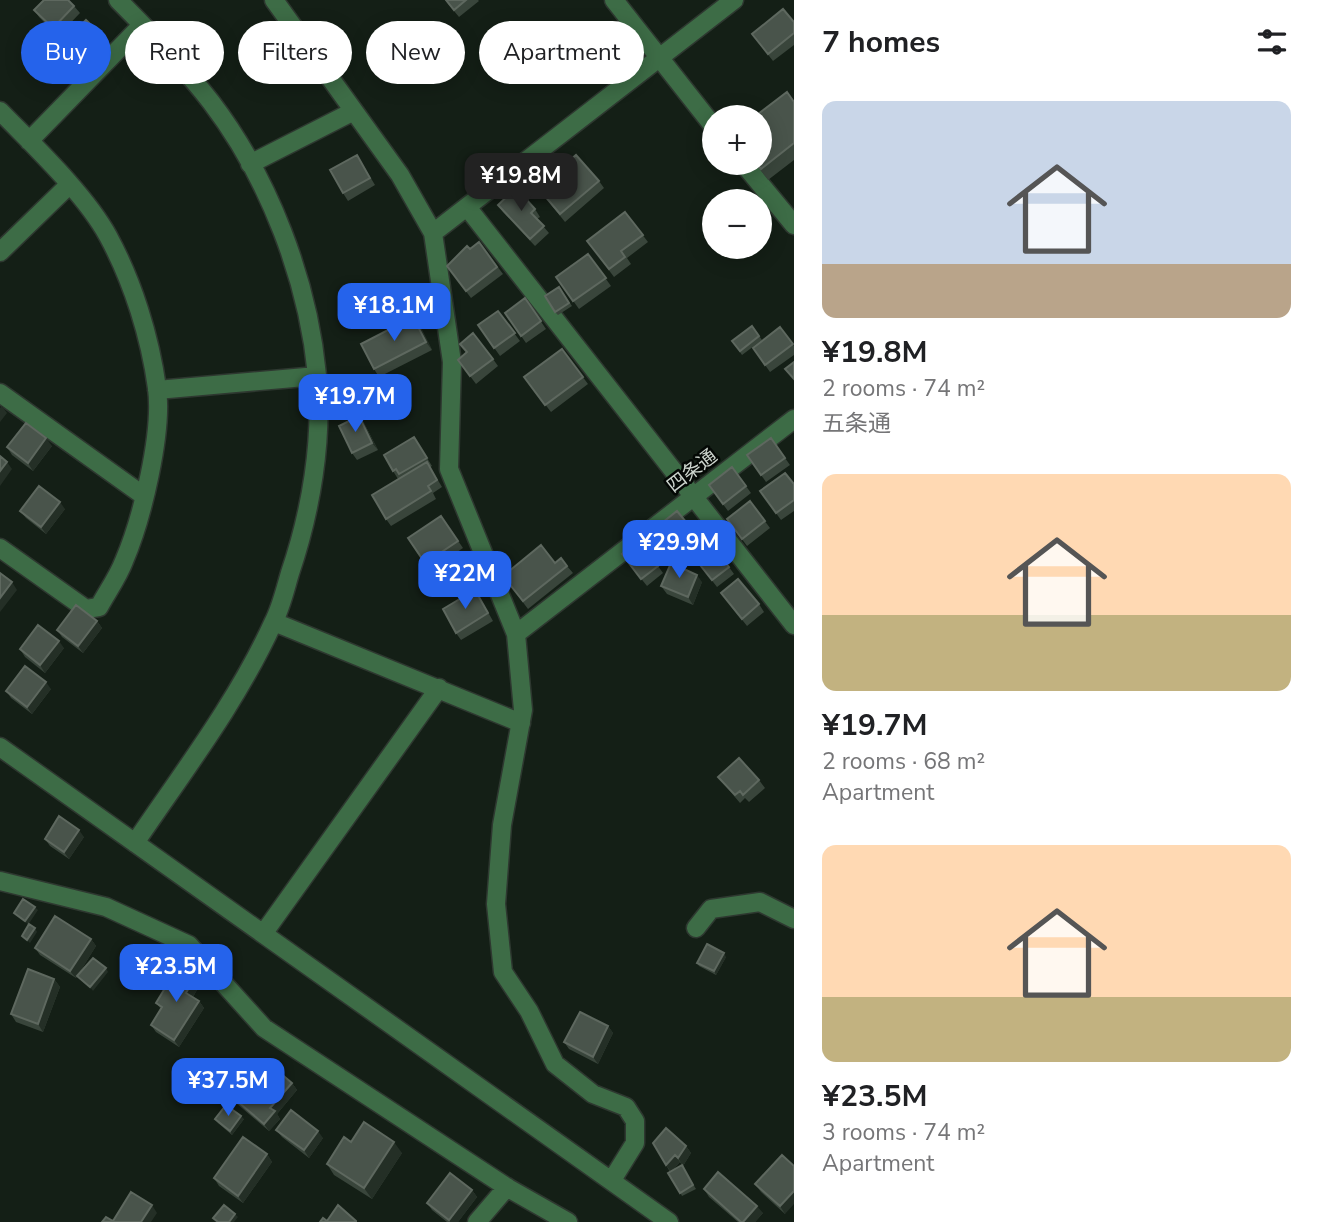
<!DOCTYPE html>
<meta charset="utf-8">
<style>
:root{--surface:#fff;--page:#f2f2f2;--text:#202124;--muted:#757577;--accent:#2563eb}
body{margin:0;font-family:"Nunito Sans","Noto Sans JP",sans-serif;background:var(--page);color:var(--text);height:100vh;display:flex;flex-direction:column;font-size:26px;white-space:nowrap}
*{box-sizing:border-box;margin:0}
p{font-size:23px;color:var(--muted)}
.icon{flex:none;width:38px;height:38px;fill:none;stroke:currentColor;stroke-width:2;stroke-linecap:round;stroke-linejoin:round}
.map{position:relative;flex:1;overflow:hidden}
.sheet{display:flex;flex-direction:column;background:var(--surface);width:525px}
.sheet>*{flex:none}
.hud{position:absolute;left:21px;top:21px;width:665px;height:63px;display:flex;gap:14px}
.buttons{position:absolute;left:702px;top:105px;display:grid;gap:14px}
.buttons a{display:grid;place-items:center;width:70px;height:70px;border-radius:50%;background:var(--surface);box-shadow:0 4px 18px #0003;font-size:35px}
.price{position:absolute;translate:-50% -60px;padding:0 16px;border-radius:14px;background:var(--accent);color:#fff;font-size:23px;line-height:46px;filter:drop-shadow(0 2px 4px #0008)}
.price::after{content:'';position:absolute;left:50%;top:42px;width:21px;height:16px;margin-left:-10px;background:inherit;clip-path:polygon(0 0,100% 0,50% 100%)}
.price.current{background:#222;color:#fff}
ul{padding:0;list-style:none}
li{display:grid;align-content:center;gap:14px;height:371px;padding:0 28px}
li span{display:grid;place-items:center;height:217px;border-radius:14px;color:#555}
li>.icon{margin-inline-start:auto}
span .icon{width:126px;height:126px;fill:#fffc;stroke-width:1}
li b{font-size:30px}
h2{display:flex;justify-content:space-between;align-items:center;height:84px;padding:0 28px;font-size:30px}
.pill{padding:0 24px;border-radius:32px;background:var(--surface);box-shadow:0 4px 18px #0003;font-size:24px;line-height:63px}
.pill.current{background:var(--accent);color:#fff}
main{display:flex;flex:1;min-height:0}
.map>svg:first-child{display:block}
</style>
<main>
<div class="map">
<svg width="794" height="1222" viewBox="0 0 794 1222">
<rect width="100%" height="100%" fill="#141f16"/>
<g fill="none" stroke-linecap="round" stroke-linejoin="round">
<!-- minor casing -->
<g stroke="#2e3830" stroke-width="21">
<path id="minor" d="M118,0C150,32 183,66 211,102C269,178 308,280 317,375C323,441 311,511 290,573C285,590 281,608 273,623C237,702 183,772 135,843
M274,0L400,175L433,233L452,362L449,469L516,634L523,710L502,825L496,904L503,972L529,1011L555,1064L593,1094L626,1107L635,1121V1143L612,1180
M614,0L714,127
M0,111C34,146 85,194 108,236C133,282 150,337 157,388C163,433 142,519 124,561C118,577 107,592 99,607L86,609L0,548
M29,141L142,25
M743,163L794,225
M250,164L354,111
M467,207L794,625
M433,233L734,0
M0,252L69,185
M157,390L317,376
M0,393L144,496
M274,622L521,723
M516,634L794,419
M0,747L669,1222
M0,881L106,907L189,945L264,1028L508,1188L568,1222
M696,928L711,909L760,902L794,919
M263,934L439,688
M477,1222L507,1187"/>
</g>
<!-- minor -->
<use href="#minor" stroke="#3d6c46" stroke-width="18"/>
</g>
<!-- wall -->
<path fill="#39453b" d="M445,0H478L479,1L459,17Z
M74,6L80,13L58,36L39,17L34,10Z
M794,22V45L773,61L752,34Z
M105,38L110,46L88,68L70,50L64,42Z
M794,102V160L768,180L755,163H760Z
M357,155L375,185L348,201L343,193Z
M557,171L599,181L604,188L565,222L533,182Z
M498,205L535,209L540,217L537,219L549,233L535,246L503,212Z
M625,212L648,242L627,258L631,264L614,277L587,241Z
M479,242L503,274L471,298L447,266Z
M588,254L611,286L579,309L556,277Z
M559,287L572,306L558,315L555,312Z
M525,298L546,329L526,343L505,313Z
M498,311L520,341L500,356L478,325Z
M413,317L419,324L432,350L379,377L374,369Z
M752,326L762,340L742,355L732,341Z
M780,327L794,346V355L770,372L753,348Z
M562,349L588,384L551,412L524,377Z
M466,353L493,359L498,366L476,384L458,360Z
M359,416L364,423L378,450L357,460L352,453Z
M414,437L432,466L430,467L442,487L433,493L436,499L391,526L386,519L398,479L393,471Z
M771,438L790,465L766,482L747,455Z
M52,446L33,471L12,455L7,447Z
M732,467L751,493L728,511L709,485Z
M794,484V511L781,520L760,491Z
M750,501L770,528L747,546L727,519Z
M65,509L46,534L26,518L20,511Z
M441,516L463,548L431,570L408,538Z
M657,527L696,534L701,542L681,558Z
M693,556L729,567L734,574L717,587Z
M627,561L658,566L663,573L647,586Z
M555,563L567,566L573,573L528,609L503,576Z
M702,582L693,605L667,594L661,586Z
M721,593L759,604L764,612L747,626Z
M480,598L493,621L461,640L456,633Z
M97,621L102,628L83,653L62,637L57,630Z
M64,648L45,673L25,657L20,649Z
M51,689L32,714L11,698L6,691Z
M718,777L759,780L765,788L749,802L745,798L740,803Z
M84,837L69,859L50,846L45,839Z
M91,939L96,946L76,978L40,955L35,948Z
M726,957L716,975L699,966L697,963Z
M196,975L201,983L193,997L199,1001L204,1008L179,1047L156,1032L151,1025L161,1009L156,1003Z
M54,979L60,987L43,1032L16,1022L11,1014Z
M608,1026L613,1033L598,1064L569,1049L564,1042Z
M292,1083L297,1090L277,1114L280,1119L269,1131L236,1103L230,1095Z
M215,1119H244L232,1135L218,1123Z
M276,1130L323,1138L309,1158L282,1137Z
M351,1142L402,1153L372,1199L334,1175L327,1164Z
M686,1146L691,1153L683,1166L680,1162L673,1170L684,1169L696,1189L682,1196L670,1172L666,1165Z
M267,1154L272,1162L243,1203L219,1186L214,1178Z
M794,1166L785,1214L761,1192L755,1184Z
M704,1189L763,1213L755,1222H738L709,1197Z
M472,1190L477,1197L458,1222H447L432,1210L427,1203Z"/>
<!-- shaded-wall -->
<path fill="#242f26" d="M413,317L419,324L432,350L426,342Z
M2,406L7,413L0,422V408Z
M359,416L364,423L378,450L372,443Z
M46,438L52,446L33,471L28,463Z
M7,462L12,469L0,486V471Z
M60,502L65,509L46,534L41,527Z
M697,575L702,582L693,605L688,597Z
M12,582L17,590L0,612V598Z
M97,621L102,628L83,653L78,646Z
M59,641L64,648L45,673L40,665Z
M46,682L51,689L32,714L27,707Z
M79,830L84,837L69,859L64,852Z
M35,907L38,910L28,925L25,921Z
M35,928L37,932L30,943L27,940Z
M91,939L96,946L76,978L70,971Z
M724,953L726,957L716,975L714,971Z
M106,968L108,972L93,991L90,987Z
M196,975L201,983L191,1000L186,993Z
M54,979L60,987L43,1032L38,1024Z
M199,1001L204,1008L179,1047L174,1040Z
M608,1026L613,1033L598,1064L593,1057Z
M292,1083L297,1090L277,1114L280,1119L269,1131L264,1124L270,1108Z
M241,1116L244,1119L232,1135L230,1131Z
M318,1131L323,1138L309,1158L304,1150Z
M394,1142L402,1153L372,1199L364,1188Z
M686,1146L691,1153L683,1166L678,1158Z
M267,1154L272,1162L243,1203L238,1196Z
M675,1155L680,1162L671,1172L666,1165Z
M472,1190L477,1197L458,1222H450L449,1220Z
M794,1191V1204L785,1214L780,1206Z
M152,1205L157,1213L151,1222H141Z
M757,1206L763,1213L755,1222H743Z
M235,1214L238,1217L234,1222H229Z"/>
<!-- building -->
<path fill="#49544b" stroke="#5e685f" stroke-width="2" d="M44,0H68L74,6L53,28L34,10Z
M446,0H466L454,10Z
M783,9L794,22V33L768,54L752,34Z
M86,20L105,38L83,60L64,42Z
M787,92L794,102V143L761,169L756,163H760V117H754Z
M742,108L750,117H730Z
M357,155L370,178L343,193L330,170Z
M576,155L599,181L560,214L533,182L553,166L557,171Z
M516,188L535,209L531,213L544,226L530,239L498,205Z
M625,212L643,235L621,251L625,257L609,269L587,241Z
M479,242L497,267L466,291L447,266L467,246L470,249Z
M588,254L606,278L573,301L556,277Z
M559,287L569,303L555,312L545,296Z
M525,298L541,321L521,336L505,313Z
M498,311L515,333L494,348L478,325Z
M413,317L426,342L374,369L361,344Z
M752,326L759,336L740,351L732,341Z
M780,327L793,344L765,365L753,348Z
M473,333L493,359L470,376L458,360L467,352L460,344Z
M562,349L583,377L545,405L524,377Z
M794,362V379L785,369Z
M359,416L372,443L352,453L339,426Z
M26,423L46,438L28,463L7,447Z
M414,437L427,458L399,474L396,469L393,471L384,455Z
M771,438L785,458L761,475L747,455Z
M0,456L7,462L0,471Z
M427,462L437,480L428,486L431,491L386,519L372,495Z
M732,467L746,486L723,504L709,485Z
M785,473L794,484V500L776,513L760,491Z
M39,486L60,502L41,527L20,511Z
M750,501L765,521L742,539L727,519Z
M677,511L696,534L676,550L657,527Z
M441,516L458,541L425,563L408,538Z
M638,541L658,566L641,579L622,554Z
M710,543L729,567L712,580L693,556Z
M541,545L555,563L561,558L567,566L523,601L503,576Z
M671,563L697,575L688,597L661,586Z
M0,573L12,582L0,598Z
M738,579L759,604L742,619L721,593Z
M475,590L488,613L456,633L443,609Z
M76,605L97,621L78,646L57,630Z
M38,625L59,641L40,665L20,649Z
M25,666L46,682L27,707L6,691Z
M739,758L759,780L743,795L740,791L735,795L718,777Z
M59,816L79,830L64,852L45,839Z
M23,899L35,907L25,921L14,913Z
M55,916L91,939L70,971L35,948Z
M29,924L35,928L27,940L22,936Z
M707,944L724,953L714,971L697,963Z
M93,958L106,968L90,987L77,976Z
M179,965L196,975L186,993L199,1001L174,1040L151,1025L162,1007L156,1003Z
M28,969L54,979L38,1024L11,1014Z
M580,1012L608,1026L593,1057L564,1042Z
M265,1060L292,1083L270,1108L275,1111L264,1124L230,1095Z
M226,1105L241,1116L230,1131L215,1119Z
M291,1110L318,1131L304,1150L276,1130Z
M364,1122L394,1142L364,1188L327,1164L344,1137L351,1142Z
M666,1128L686,1146L678,1158L675,1155L666,1165L653,1143Z
M243,1137L267,1154L238,1196L214,1178Z
M782,1155L794,1166V1191L780,1206L755,1184Z
M682,1165L693,1185L680,1193L668,1173Z
M718,1172L757,1206L743,1222H741L704,1189Z
M450,1173L472,1190L449,1220L427,1203Z
M131,1192L152,1205L141,1222H102L106,1217L113,1221Z
M224,1205L235,1214L229,1222H218L213,1218Z
M338,1205L356,1221V1222H320L323,1218L327,1221Z"/>
<g text-anchor="middle" dominant-baseline="central" stroke-width="5" stroke-linejoin="round" paint-order="stroke">
<!-- street labels -->
<g font-size="19" fill="#cdd5ce" stroke="#040805">
<text transform="translate(692 471) rotate(-38)">四条通</text>
</g>
</g>
</svg>
<div class="buttons">
<a>+</a>
<a>−</a>
</div>
<b class="price current" style="left:521px;top:213px">¥19.8M</b>
<b class="price" style="left:394px;top:343px">¥18.1M</b>
<b class="price" style="left:355px;top:434px">¥19.7M</b>
<b class="price" style="left:679px;top:580px">¥29.9M</b>
<b class="price" style="left:465px;top:611px">¥22M</b>
<b class="price" style="left:176px;top:1004px">¥23.5M</b>
<b class="price" style="left:228px;top:1118px">¥37.5M</b>
<div class="hud">
<a class="pill current">Buy</a>
<a class="pill">Rent</a>
<a class="pill">Filters</a>
<a class="pill">New</a>
<a class="pill">Apartment</a>
</div>
</div>
<section class="sheet">
<h2>7 homes<svg class="icon" aria-label="filters" viewBox="0 0 24 24"><path d="M4 7h16M4 17h16"/><circle cx="9" cy="7" r="2"/><circle cx="15" cy="17" r="2"/></svg></h2>
<ul>
<li><span style="background:linear-gradient(#c9d6e8 75%,#b9a48a 0)"><svg class="icon" aria-label="home" viewBox="0 0 24 24"><path d="M3 11l9-7 9 7M6 9v11h12V9"/></svg></span><div><b>¥19.8M</b><p>2 rooms · 74 m²</p><p>五条通</p></div></li>
<li><span style="background:linear-gradient(#ffd9b3 65%,#c2b280 0)"><svg class="icon" aria-label="home" viewBox="0 0 24 24"><path d="M3 11l9-7 9 7M6 9v11h12V9"/></svg></span><div><b>¥19.7M</b><p>2 rooms · 68 m²</p><p>Apartment</p></div></li>
<li><span style="background:linear-gradient(#ffd9b3 70%,#c2b280 0)"><svg class="icon" aria-label="home" viewBox="0 0 24 24"><path d="M3 11l9-7 9 7M6 9v11h12V9"/></svg></span><div><b>¥23.5M</b><p>3 rooms · 74 m²</p><p>Apartment</p></div></li>
</ul>
</section>
</main>
